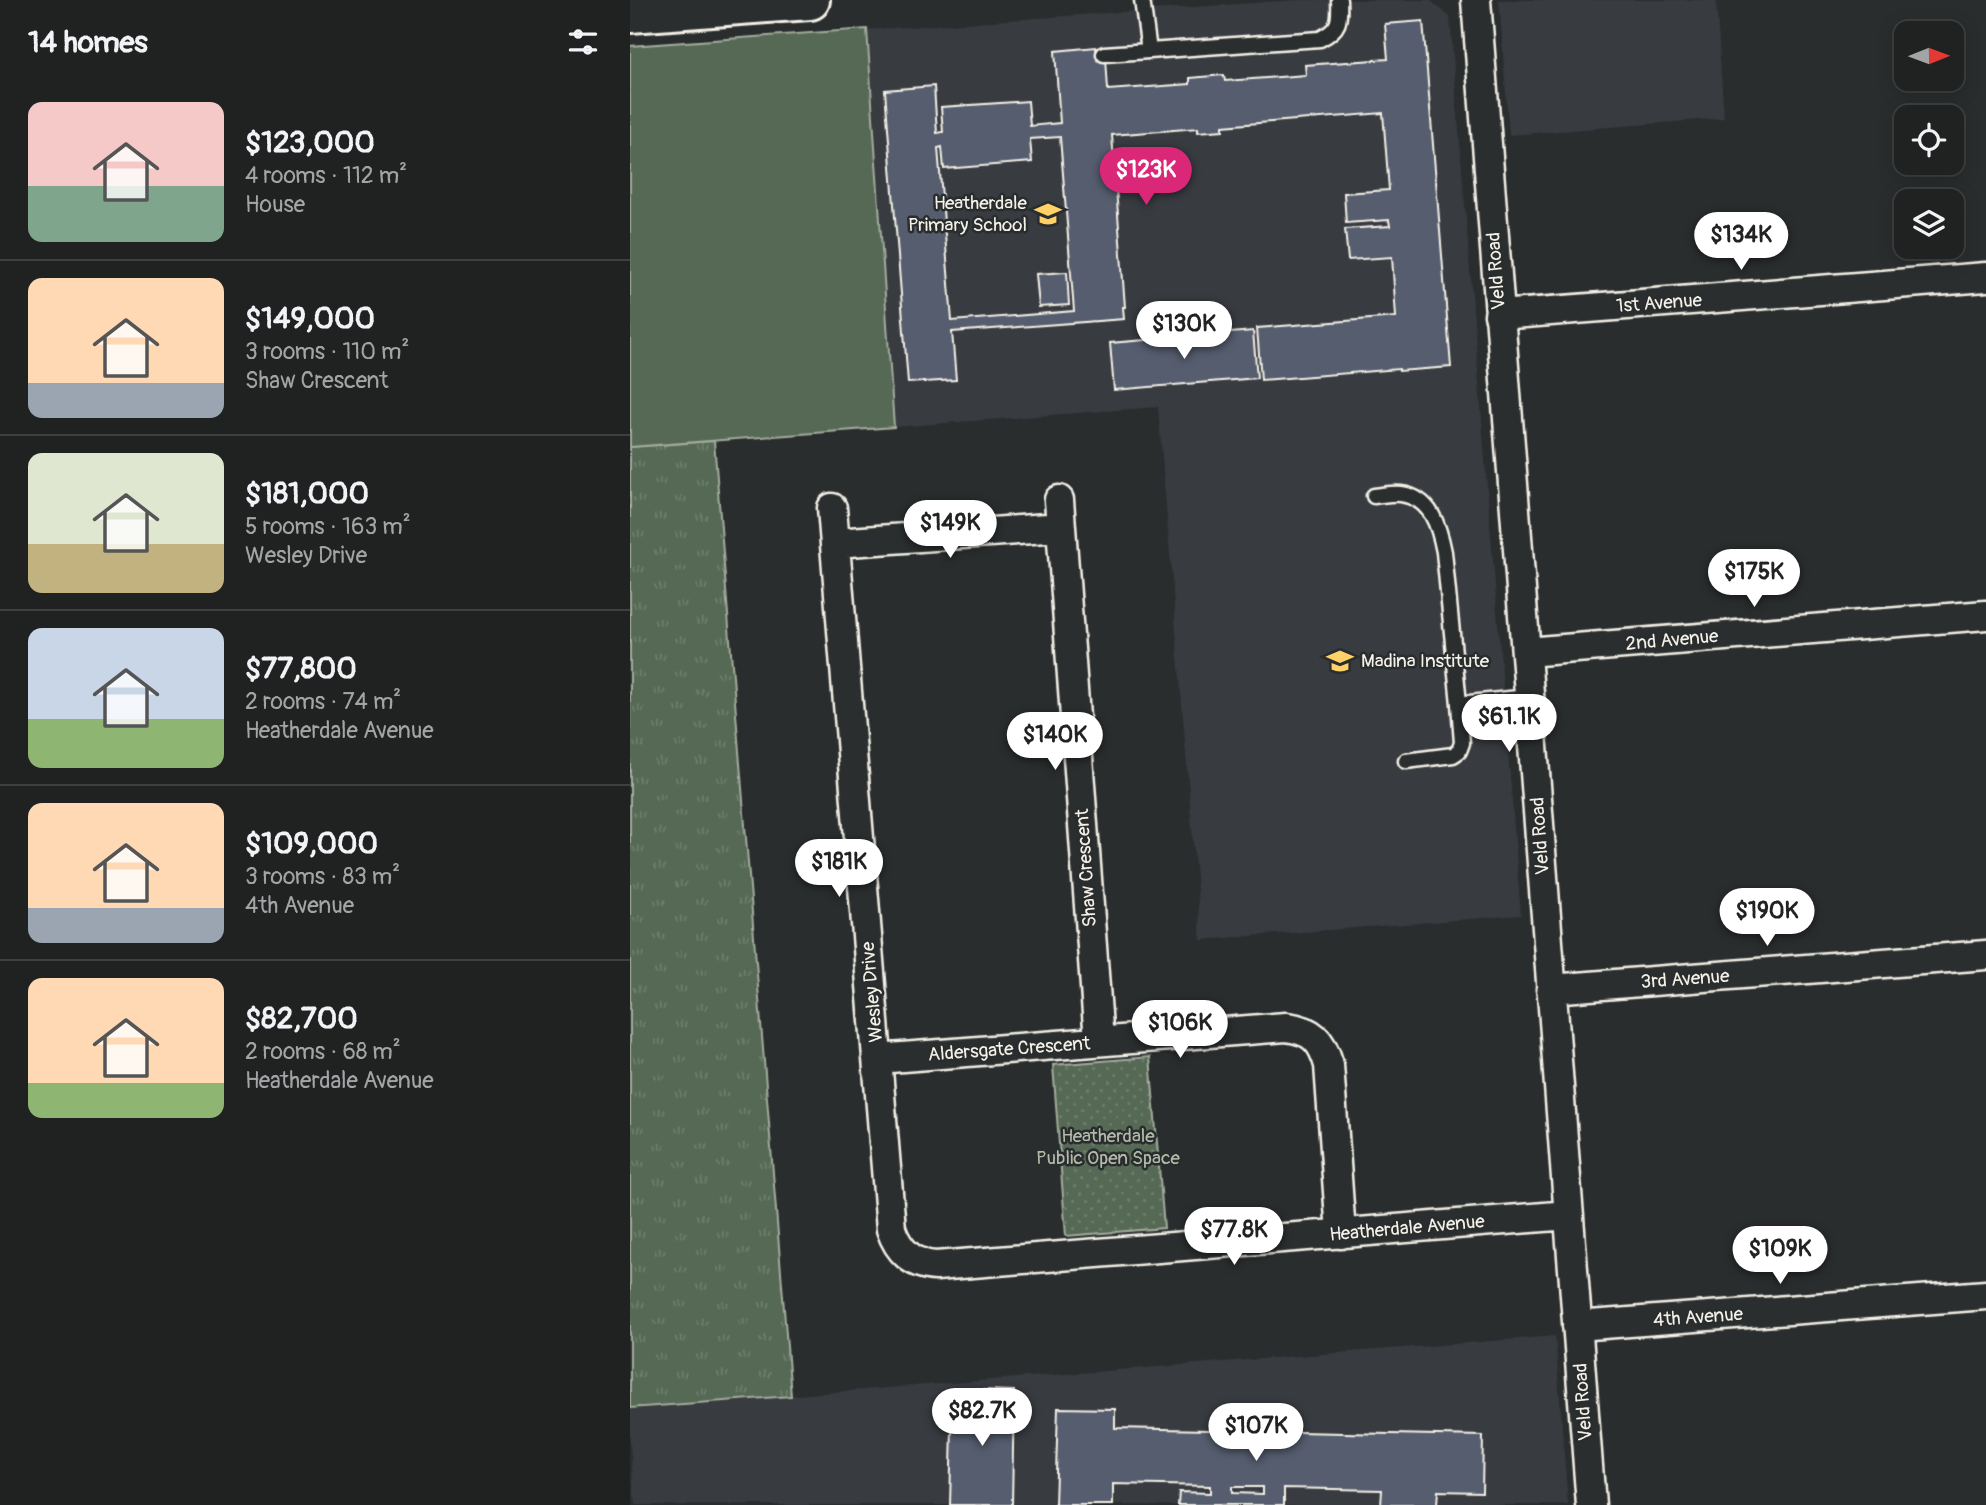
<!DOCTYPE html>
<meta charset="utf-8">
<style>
:root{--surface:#202222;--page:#282a2a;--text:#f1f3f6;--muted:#a2a4a5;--line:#3d3f40;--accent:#db2777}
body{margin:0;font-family:Pangolin,sans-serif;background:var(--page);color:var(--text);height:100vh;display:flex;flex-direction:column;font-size:26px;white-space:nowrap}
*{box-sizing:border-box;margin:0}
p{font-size:23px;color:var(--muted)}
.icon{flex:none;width:38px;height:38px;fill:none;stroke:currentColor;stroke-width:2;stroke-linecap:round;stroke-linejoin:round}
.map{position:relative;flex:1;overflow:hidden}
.side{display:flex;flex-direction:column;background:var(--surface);width:630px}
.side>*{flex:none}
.needle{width:46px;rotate:89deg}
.controls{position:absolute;left:1264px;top:21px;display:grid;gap:14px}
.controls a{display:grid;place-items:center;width:70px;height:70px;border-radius:14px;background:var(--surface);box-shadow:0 4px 18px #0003,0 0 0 2px var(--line);font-size:35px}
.price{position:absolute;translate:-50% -60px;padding:0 16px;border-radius:24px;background:#fff;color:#222;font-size:23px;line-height:46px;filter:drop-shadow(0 2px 4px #0008)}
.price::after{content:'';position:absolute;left:50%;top:42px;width:21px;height:16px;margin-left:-10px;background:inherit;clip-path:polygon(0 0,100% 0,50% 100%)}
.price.selected{background:var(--accent);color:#fff}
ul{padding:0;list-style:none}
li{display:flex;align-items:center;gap:21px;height:175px;padding:0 28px}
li+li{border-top:2px solid var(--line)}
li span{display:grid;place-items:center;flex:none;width:196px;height:140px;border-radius:14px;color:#555}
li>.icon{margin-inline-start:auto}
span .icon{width:84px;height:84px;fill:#fffc;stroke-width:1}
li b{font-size:30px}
h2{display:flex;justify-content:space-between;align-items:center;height:84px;padding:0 28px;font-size:30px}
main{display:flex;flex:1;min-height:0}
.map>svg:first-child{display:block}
</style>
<main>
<section class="side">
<h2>14 homes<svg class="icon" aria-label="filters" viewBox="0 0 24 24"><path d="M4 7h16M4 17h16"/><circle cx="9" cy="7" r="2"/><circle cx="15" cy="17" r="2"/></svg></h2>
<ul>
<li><span style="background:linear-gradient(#f6c9c9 60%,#7fa58c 0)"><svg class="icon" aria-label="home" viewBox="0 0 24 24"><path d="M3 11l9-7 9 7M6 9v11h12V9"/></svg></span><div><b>$123,000</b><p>4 rooms · 112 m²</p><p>House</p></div></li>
<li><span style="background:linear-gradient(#ffd9b3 75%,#9aa5b1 0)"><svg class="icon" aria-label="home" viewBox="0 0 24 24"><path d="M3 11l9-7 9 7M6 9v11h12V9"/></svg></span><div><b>$149,000</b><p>3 rooms · 110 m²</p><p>Shaw Crescent</p></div></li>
<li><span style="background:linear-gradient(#dfe7d0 65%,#c2b280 0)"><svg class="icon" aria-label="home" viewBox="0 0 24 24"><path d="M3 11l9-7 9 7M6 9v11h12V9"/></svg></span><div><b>$181,000</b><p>5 rooms · 163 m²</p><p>Wesley Drive</p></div></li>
<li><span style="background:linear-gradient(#c9d6e8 65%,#8fb573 0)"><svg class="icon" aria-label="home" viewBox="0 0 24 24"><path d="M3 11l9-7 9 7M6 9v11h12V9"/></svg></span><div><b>$77,800</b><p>2 rooms · 74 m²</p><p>Heatherdale Avenue</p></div></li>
<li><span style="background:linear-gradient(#ffd9b3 75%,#9aa5b1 0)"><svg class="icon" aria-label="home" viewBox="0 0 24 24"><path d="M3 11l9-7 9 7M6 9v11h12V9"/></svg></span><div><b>$109,000</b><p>3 rooms · 83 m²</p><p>4th Avenue</p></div></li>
<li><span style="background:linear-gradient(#ffd9b3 75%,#8fb573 0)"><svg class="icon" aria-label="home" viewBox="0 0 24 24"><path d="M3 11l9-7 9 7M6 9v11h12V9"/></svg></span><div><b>$82,700</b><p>2 rooms · 68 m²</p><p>Heatherdale Avenue</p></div></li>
</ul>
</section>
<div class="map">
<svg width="1356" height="1505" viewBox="0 0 1356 1505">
<defs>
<pattern id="grass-tufts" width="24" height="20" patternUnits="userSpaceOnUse" patternTransform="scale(1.75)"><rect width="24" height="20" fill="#556954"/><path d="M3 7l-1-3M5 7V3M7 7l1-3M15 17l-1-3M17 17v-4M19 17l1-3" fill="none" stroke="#6e7f6d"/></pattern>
<pattern id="park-dots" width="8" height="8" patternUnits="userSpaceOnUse" patternTransform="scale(1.75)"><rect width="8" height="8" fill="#556954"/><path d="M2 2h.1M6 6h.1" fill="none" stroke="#6e7f6d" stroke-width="1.8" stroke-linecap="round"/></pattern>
</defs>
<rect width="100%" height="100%" fill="#2a2d2e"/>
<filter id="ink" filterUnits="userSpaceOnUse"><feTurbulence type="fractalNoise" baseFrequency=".0143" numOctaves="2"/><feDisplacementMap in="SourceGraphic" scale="14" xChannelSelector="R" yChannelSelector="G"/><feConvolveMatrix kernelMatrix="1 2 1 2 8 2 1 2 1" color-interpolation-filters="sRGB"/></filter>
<g filter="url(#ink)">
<!-- built -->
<path fill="#373b41" d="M666,0H800L820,17L891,915L571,940L528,407L0,447V46Z
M869,0H1086L1094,118L879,135Z
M925,1336L938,1505H5L0,1445V1408Z"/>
<!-- grass -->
<path fill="url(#grass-tufts)" stroke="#a4ad9e" stroke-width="2" d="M84,441L161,1396L0,1408V447Z"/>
<!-- park -->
<path fill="url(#park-dots)" stroke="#a4ad9e" stroke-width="2" d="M520,1057L534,1228L436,1236L423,1065Z"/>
<!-- pitch -->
<path fill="#556954" stroke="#a4ad9e" stroke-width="2" d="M237,29L264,427L0,447V46Z"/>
<!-- building -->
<path fill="#555d6e" stroke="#f4f1e8" stroke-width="2" fill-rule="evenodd" d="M793,21L821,367L769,371V369L631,380L627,328L766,317L762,257L718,260L715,229L760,226L759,220L716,223L714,193L759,190L753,113L593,126V130L568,132V128L482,135L495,307H493L494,319L322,332L326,380L278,383L255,90L304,86L307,133L313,132L311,107L398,101L400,126L430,123L425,51L466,47L467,59L476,58L478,90L560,84V78L594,75L595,81L676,75L675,65L758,59L755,24ZM430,137L444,311L322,321L308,148L312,147L314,169L402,162L400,139Z
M437,272L439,305L409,307L406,274Z
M623,331L627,378L484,390L480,343Z
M323,1389L384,1391L382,1505H320Z
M428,1408L485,1409V1428L853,1436L852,1492L808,1491L807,1505H751L752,1490L654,1488V1505H548L549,1492L580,1493V1486L483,1484V1505H425ZM602,1487H633V1494L602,1493Z"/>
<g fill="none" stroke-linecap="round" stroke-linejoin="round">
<!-- lane casing -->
<g stroke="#f4f1e8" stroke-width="19">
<path id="lane" d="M512,0L519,51L690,39C710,29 710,21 709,0
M474,54L519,51
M744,496C753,495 763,493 771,494C801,498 809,526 814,552L829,704L899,697
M776,761L823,755L829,751L832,743L829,704"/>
</g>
<!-- street casing -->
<g stroke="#f4f1e8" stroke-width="33">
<path id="street" d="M846,0L961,1505
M869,315L1356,277
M429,500L469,1041
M202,508L261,1229C268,1250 282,1265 306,1266L939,1215
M205,543L431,527
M896,652L1356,615
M921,989L1356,955
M247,1059L656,1027C682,1030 692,1040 699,1065L711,1234
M947,1326L1356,1295"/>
</g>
<!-- secondary casing -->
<g stroke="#f4f1e8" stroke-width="44">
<path id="secondary" d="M0,13L180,0"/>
</g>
<!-- lane -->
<use href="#lane" stroke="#2a2d2e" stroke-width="14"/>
<!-- street -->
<use href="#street" stroke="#2a2d2e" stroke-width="28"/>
<!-- secondary -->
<use href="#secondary" stroke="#2a2d2e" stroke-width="38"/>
</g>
</g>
<!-- icons -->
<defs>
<g id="school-bare" transform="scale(2.1)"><path d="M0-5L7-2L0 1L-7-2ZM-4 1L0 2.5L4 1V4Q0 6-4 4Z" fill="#ffd166" stroke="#2a2d2e" stroke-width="2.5" paint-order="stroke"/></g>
<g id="university-bare" transform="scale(2.1)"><path d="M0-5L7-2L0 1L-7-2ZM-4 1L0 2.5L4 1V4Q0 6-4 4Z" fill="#ffd166" stroke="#2a2d2e" stroke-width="2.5" paint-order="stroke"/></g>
</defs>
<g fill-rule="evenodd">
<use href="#school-bare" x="418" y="214"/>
<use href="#university-bare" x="710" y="661"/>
</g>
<g text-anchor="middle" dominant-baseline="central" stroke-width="5" stroke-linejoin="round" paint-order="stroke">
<!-- poi labels -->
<g font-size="19" fill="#f4f1e8" stroke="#2a2d2e" text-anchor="end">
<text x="397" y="203">Heatherdale<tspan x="397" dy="22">Primary School</tspan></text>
<text x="731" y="661" text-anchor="start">Madina Institute</text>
</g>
<!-- street labels -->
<g font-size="19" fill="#f4f1e8" stroke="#2a2d2e">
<text transform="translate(866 271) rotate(-94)">Veld Road</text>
<text transform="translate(1029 303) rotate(-4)">1st Avenue</text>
<text transform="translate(1042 640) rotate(-5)">2nd Avenue</text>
<text transform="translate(910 836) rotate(-94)">Veld Road</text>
<text transform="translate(456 868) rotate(-94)">Shaw Crescent</text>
<text transform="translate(1055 979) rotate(-4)">3rd Avenue</text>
<text transform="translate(242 992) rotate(-95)">Wesley Drive</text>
<text transform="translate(379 1049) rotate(-4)">Aldersgate Crescent</text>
<text transform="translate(777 1228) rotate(-5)">Heatherdale Avenue</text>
<text transform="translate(1068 1317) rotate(-4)">4th Avenue</text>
<text transform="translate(953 1402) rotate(-94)">Veld Road</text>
</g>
<!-- park labels -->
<g font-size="19" fill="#b4bbad" stroke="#2a2d2e">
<text x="478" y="1136">Heatherdale<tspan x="478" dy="22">Public Open Space</tspan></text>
</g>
</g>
</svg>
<div class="controls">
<a><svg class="needle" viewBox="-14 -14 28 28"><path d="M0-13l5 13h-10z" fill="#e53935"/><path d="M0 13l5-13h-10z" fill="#a2a4a5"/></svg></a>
<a><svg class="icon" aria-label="locate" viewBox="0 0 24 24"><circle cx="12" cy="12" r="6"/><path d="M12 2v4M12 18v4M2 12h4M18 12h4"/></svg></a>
<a><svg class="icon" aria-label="layers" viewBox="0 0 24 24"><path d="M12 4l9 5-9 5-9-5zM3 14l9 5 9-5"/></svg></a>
</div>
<b class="price selected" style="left:516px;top:207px">$123K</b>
<b class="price" style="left:1111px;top:272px">$134K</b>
<b class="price" style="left:554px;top:361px">$130K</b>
<b class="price" style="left:320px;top:560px">$149K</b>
<b class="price" style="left:1124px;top:609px">$175K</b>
<b class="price" style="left:879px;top:754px">$61.1K</b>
<b class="price" style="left:425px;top:772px">$140K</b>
<b class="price" style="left:209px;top:899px">$181K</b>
<b class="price" style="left:1137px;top:948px">$190K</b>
<b class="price" style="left:550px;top:1060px">$106K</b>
<b class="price" style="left:604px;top:1267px">$77.8K</b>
<b class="price" style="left:1150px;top:1286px">$109K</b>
<b class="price" style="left:352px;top:1448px">$82.7K</b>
<b class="price" style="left:626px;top:1463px">$107K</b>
</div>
</main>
